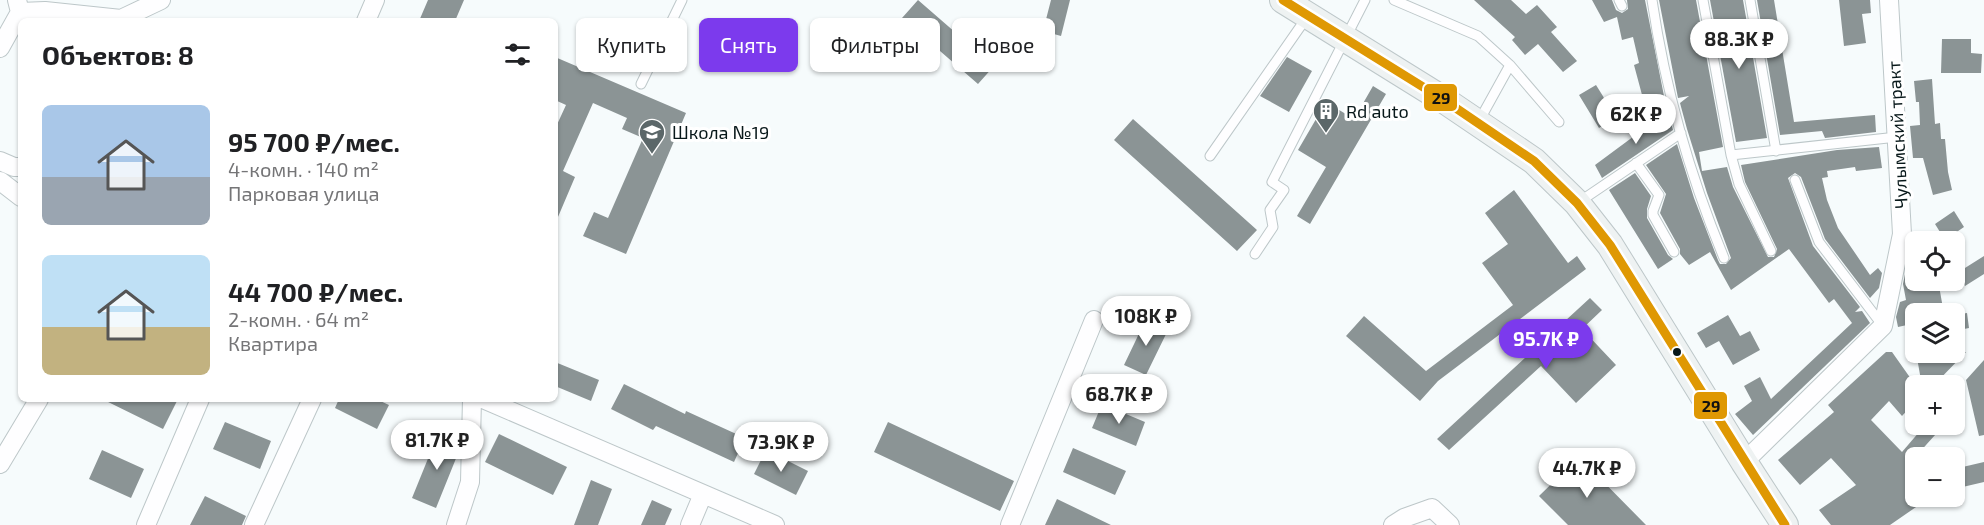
<!DOCTYPE html>
<html lang="ru">
<meta charset="utf-8">
<style>
:root{--surface:#fff;--page:#f2f2f2;--text:#202124;--muted:#757577;--accent:#7c3aed}
body{margin:0;font-family:"Exo 2",sans-serif;background:var(--page);color:var(--text);height:100vh;display:flex;flex-direction:column;font-size:22px;white-space:nowrap}
*{box-sizing:border-box;margin:0}
p{font-size:20px;color:var(--muted)}
.icon{flex:none;width:33px;height:33px;fill:none;stroke:currentColor;stroke-width:2;stroke-linecap:round;stroke-linejoin:round}
.map{position:relative;flex:1;overflow:hidden}
.sheet{position:absolute;left:18px;top:18px;width:540px;height:384px;display:flex;flex-direction:column;background:var(--surface);border-radius:9px;box-shadow:0 2px 4px #0004}
.sheet>*{flex:none}
.banner{position:absolute;left:576px;top:18px;width:570px;height:54px;display:flex;gap:12px}
.fabs{position:absolute;left:1905px;top:231px;display:grid;gap:12px}
.fabs a{display:grid;place-items:center;width:60px;height:60px;border-radius:9px;background:var(--surface);box-shadow:0 2px 4px #0004;font-size:30px}
.price{position:absolute;translate:-50% -51px;padding:0 14px;border-radius:21px;background:#fff;color:#222;font-size:20px;line-height:39px;filter:drop-shadow(0 2px 3px #0008)}
.price::after{content:'';position:absolute;left:50%;top:36px;width:18px;height:14px;margin-left:-9px;background:inherit;clip-path:polygon(0 0,100% 0,50% 100%)}
.price.selected{background:var(--accent);color:#fff}
ul{padding:0;list-style:none}
li{display:flex;align-items:center;gap:18px;height:150px;padding:0 24px}
li span{display:grid;place-items:center;flex:none;width:168px;height:120px;border-radius:9px;color:#555}
li>.icon{margin-inline-start:auto}
span .icon{width:72px;height:72px;fill:#fffc;stroke-width:1}
li b{font-size:26px}
h2{display:flex;justify-content:space-between;align-items:center;height:72px;padding:0 24px;font-size:26px}
.pill{padding:0 21px;border-radius:9px;background:var(--surface);box-shadow:0 2px 4px #0004;font-size:21px;line-height:54px}
.pill.selected{background:var(--accent);color:#fff}
.map>svg:first-child{display:block}
</style>
<div class="map">
<svg width="1984" height="525" viewBox="0 0 1984 525">
<rect width="100%" height="100%" fill="#f6fbfc"/>
<!-- building -->
<path fill="#8b9495" d="M428,0H464L455,21H419Z
M918,0L994,66L978,84L902,18Z
M1051,0H1070L1061,36L1043,31Z
M1474,0H1511L1526,14L1537,5L1557,27L1551,32L1577,61L1563,72L1538,44L1525,55L1512,40L1515,37Z
M1592,0H1612L1616,10L1622,13L1628,9L1627,0H1645L1665,101L1645,106L1634,65L1639,63L1633,37L1622,40L1617,17L1604,22Z
M1659,0H1696L1723,147L1699,152L1702,171L1727,167L1733,187L1768,257H1774L1777,249L1745,182L1741,165L1837,150L1879,147L1882,168L1856,171L1855,167L1827,171L1828,177L1822,178L1827,200L1838,228L1870,275L1878,268L1882,273L1879,288L1870,298L1825,239L1801,177L1795,173L1788,178L1813,246L1860,307L1855,312L1862,311L1870,323L1753,435L1735,414L1752,401L1744,386L1760,377L1771,399L1852,323L1834,299L1829,303L1789,249L1731,290L1710,252L1689,265L1680,254V249L1660,213L1666,194L1646,165L1677,144L1694,198L1718,260L1720,264H1726L1731,258L1707,193L1687,129L1680,103L1689,96L1678,98Z
M1710,0H1743L1767,138L1736,142Z
M1757,0H1774L1794,122L1875,115L1876,132L1825,138L1822,131L1780,135Z
M1839,0H1870L1871,13L1862,14L1866,43L1844,46Z
M1942,39H1971V53L1982,54L1981,73H1941Z
M555,57L686,113L626,254L583,236L594,212L608,218L643,138L622,129L627,118L593,103L563,171L575,177L555,224V129L566,105L555,100Z
M1287,57L1312,71L1289,112L1260,96Z
M1932,79L1935,124L1940,123L1941,139H1945L1948,172L1952,190L1933,195L1923,158H1913L1910,126L1920,125L1919,102H1916L1914,81Z
M1596,85L1616,117L1599,128L1579,95Z
M1373,86L1386,94L1310,224L1297,216L1326,167L1298,150L1326,102L1354,119Z
M1668,111L1673,130L1602,178L1595,165Z
M1133,119L1257,230L1237,251L1114,140Z
M1635,173L1651,196L1647,209V218L1668,255L1673,259L1658,269L1609,190Z
M1514,190L1568,263L1577,256L1586,269L1438,381L1420,401L1346,336L1364,316L1426,371L1513,305L1482,263L1508,244L1485,213Z
M1954,211L1964,227L1945,240L1935,224Z
M1910,251L1916,252V280H1938L1944,314H1916V323L1898,327L1896,317L1900,302L1906,300L1903,284Z
M1984,256V274L1965,286L1957,273Z
M1590,298L1602,310L1582,329L1616,365L1576,403L1541,366L1449,450L1437,439Z
M1967,313L1969,328L1954,331V315Z
M1728,315L1740,336L1750,331L1760,350L1733,365L1719,341L1706,348L1697,333Z
M1146,319L1168,330L1146,375L1124,365Z
M1886,352H1892L1916,386V396H1912L1913,404L1902,416L1889,401L1871,420L1902,452L1926,424H1945L1907,466L1916,464V496H1932L1890,525H1831L1819,510L1856,485L1831,458L1800,485L1778,460L1834,412L1828,405Z
M1916,352H1966L1933,386H1922Z
M1984,360V435L1979,436L1966,380Z
M555,362L599,380L591,401L555,386Z
M624,384L685,414L686,411L745,438L734,462L656,426L653,430L611,409Z
M102,399H178L163,429Z
M339,399H376L389,405L377,429L335,408Z
M1102,404L1145,422L1136,446L1092,428Z
M225,422L271,441L260,469L213,449Z
M888,422L1014,481L1000,511L874,452Z
M438,434L460,443L459,451L436,508L412,498Z
M499,434L567,467L553,495L485,462Z
M1073,448L1126,471L1115,495L1063,472Z
M102,450L144,469L131,498L89,479Z
M766,450L808,471L796,495L754,474Z
M1579,457L1646,525H1568L1539,496Z
M1984,462V482L1954,489V469Z
M591,480L612,489L598,525H574Z
M205,496L246,516L242,525H190Z
M1057,499L1111,525H1045Z
M652,500L672,509L665,525H641Z"/>
<g fill="none" stroke-linecap="round" stroke-linejoin="round">
<!-- lane casing -->
<g stroke="#bdc7c9" stroke-width="11">
<path id="lane" d="M1394,0L1478,36L1510,65L1559,122
M1619,0L1622,6
M1652,0C1665,88 1690,176 1724,258
M1703,0L1731,155
M1750,0L1776,151
M641,84L682,0
M1479,121L1510,65
M1210,156L1307,17
M1636,163L1659,195L1653,211V215L1674,252
M1795,180L1819,242L1883,326
M1579,202L1681,133
M1771,251L1739,184L1731,155L1897,137
M1255,254L1273,227L1270,210L1284,190L1272,182L1365,0"/>
</g>
<!-- street casing -->
<g stroke="#bdc7c9" stroke-width="20">
<path id="street" d="M20,12L45,11L121,19L161,0
M366,21L375,0
M0,48L20,12L17,0
M0,161L14,167H21
M0,181L21,197
M483,399L775,525
M1744,462L1883,326L1902,234L1889,0
M0,464L39,399
M146,525L200,399
M254,525L312,399
M456,525L470,482L472,399
M690,525L703,494
M1010,525L1094,320
M1393,525L1404,518L1432,508L1450,525"/>
</g>
<!-- secondary casing -->
<g stroke="#bdc7c9" stroke-width="28">
<path id="secondary" d="M1283,0L1444,100L1534,161L1577,203L1610,245L1744,462L1785,525"/>
</g>
<!-- lane -->
<use href="#lane" stroke="#fefeff" stroke-width="9"/>
<!-- street -->
<use href="#street" stroke="#fefeff" stroke-width="18"/>
<!-- secondary -->
<use href="#secondary" stroke="#eef2f2" stroke-width="26"/>
<!-- bus-1 casing -->
<g stroke="#fff" stroke-width="14">
<path id="bus-1" d="M1283,0L1444,100L1534,161L1577,203L1610,245L1785,525"/>
</g>
<!-- bus-1 -->
<use href="#bus-1" stroke="#df9803" stroke-width="9"/>
</g>
<!-- icons -->
<defs>
<g id="building-pin" transform="scale(1.35)"><path d="M0 17L-7.5 6A9.5 9.5 0 1 1 7.5 6Z" fill="#5b6769" stroke="#fff"/><path d="M-4-6H4V6H1V3H-1V6H-4ZM-2.5-4.3h1.7v1.8h-1.7ZM.8-4.3h1.7v1.8H.8ZM-2.5-1h1.7V.8h-1.7ZM.8-1h1.7V.8H.8Z" fill="#fff"/></g>
<g id="school-pin" transform="scale(1.35)"><path d="M0 17L-7.5 6A9.5 9.5 0 1 1 7.5 6Z" fill="#5b6769" stroke="#fff"/><path d="M0-5L7-2L0 1L-7-2ZM-4 1L0 2.5L4 1V4Q0 6-4 4Z" fill="#fff"/></g>
</defs>
<g fill-rule="evenodd">
<use href="#building-pin" x="1326" y="111"/>
<use href="#school-pin" x="652" y="132"/>
</g>
<!-- markers -->
<circle fill="#08181a" stroke="#fff" stroke-width="2" cx="1677" cy="352" r="5"/>
<g text-anchor="middle" dominant-baseline="central" stroke-width="6" stroke-linejoin="round" paint-order="stroke">
<!-- poi labels -->
<g font-size="18" fill="#08181a" stroke="#fff" text-anchor="start">
<text x="1346" y="111">Rd auto</text>
<text x="672" y="132">Школа №19</text>
</g>
<!-- street labels -->
<g font-size="18" fill="#08181a" stroke="#fff">
<text transform="translate(1897 135) rotate(-93)">Чулымский тракт</text>
</g>
</g>
<g stroke="#fff" stroke-width="2">
<rect x="1423" y="83" width="35" height="29" rx="6" fill="#df9803"/>
<rect x="1693" y="391" width="35" height="29" rx="6" fill="#df9803"/>
</g>
<g font-size="16" text-anchor="middle" font-weight="bold" fill="#111">
<text x="1441" y="104">29</text>
<text x="1711" y="412">29</text>
</g>
</svg>
<div class="fabs">
<a><svg class="icon" aria-label="locate" viewBox="0 0 24 24"><circle cx="12" cy="12" r="6"/><path d="M12 2v4M12 18v4M2 12h4M18 12h4"/></svg></a>
<a><svg class="icon" aria-label="layers" viewBox="0 0 24 24"><path d="M12 4l9 5-9 5-9-5zM3 14l9 5 9-5"/></svg></a>
<a>+</a>
<a>−</a>
</div>
<b class="price" style="left:1739px;top:70px">88.3K ₽</b>
<b class="price" style="left:1636px;top:145px">62K ₽</b>
<b class="price" style="left:1146px;top:347px">108K ₽</b>
<b class="price selected" style="left:1546px;top:370px">95.7K ₽</b>
<b class="price" style="left:1119px;top:425px">68.7K ₽</b>
<b class="price" style="left:437px;top:471px">81.7K ₽</b>
<b class="price" style="left:781px;top:473px">73.9K ₽</b>
<b class="price" style="left:1587px;top:499px">44.7K ₽</b>
<div class="banner">
<a class="pill">Купить</a>
<a class="pill selected">Снять</a>
<a class="pill">Фильтры</a>
<a class="pill">Новое</a>
</div>
<section class="sheet">
<h2>Объектов: 8<svg class="icon" aria-label="filters" viewBox="0 0 24 24"><path d="M4 7h16M4 17h16"/><circle cx="9" cy="7" r="2"/><circle cx="15" cy="17" r="2"/></svg></h2>
<ul>
<li><span style="background:linear-gradient(#a9c7e8 60%,#9aa5b1 0)"><svg class="icon" aria-label="home" viewBox="0 0 24 24"><path d="M3 11l9-7 9 7M6 9v11h12V9"/></svg></span><div><b>95 700 ₽/мес.</b><p>4-комн. · 140 m²</p><p>Парковая улица</p></div></li>
<li><span style="background:linear-gradient(#bfe0f5 60%,#c2b280 0)"><svg class="icon" aria-label="home" viewBox="0 0 24 24"><path d="M3 11l9-7 9 7M6 9v11h12V9"/></svg></span><div><b>44 700 ₽/мес.</b><p>2-комн. · 64 m²</p><p>Квартира</p></div></li>
</ul>
</section>
</div>
